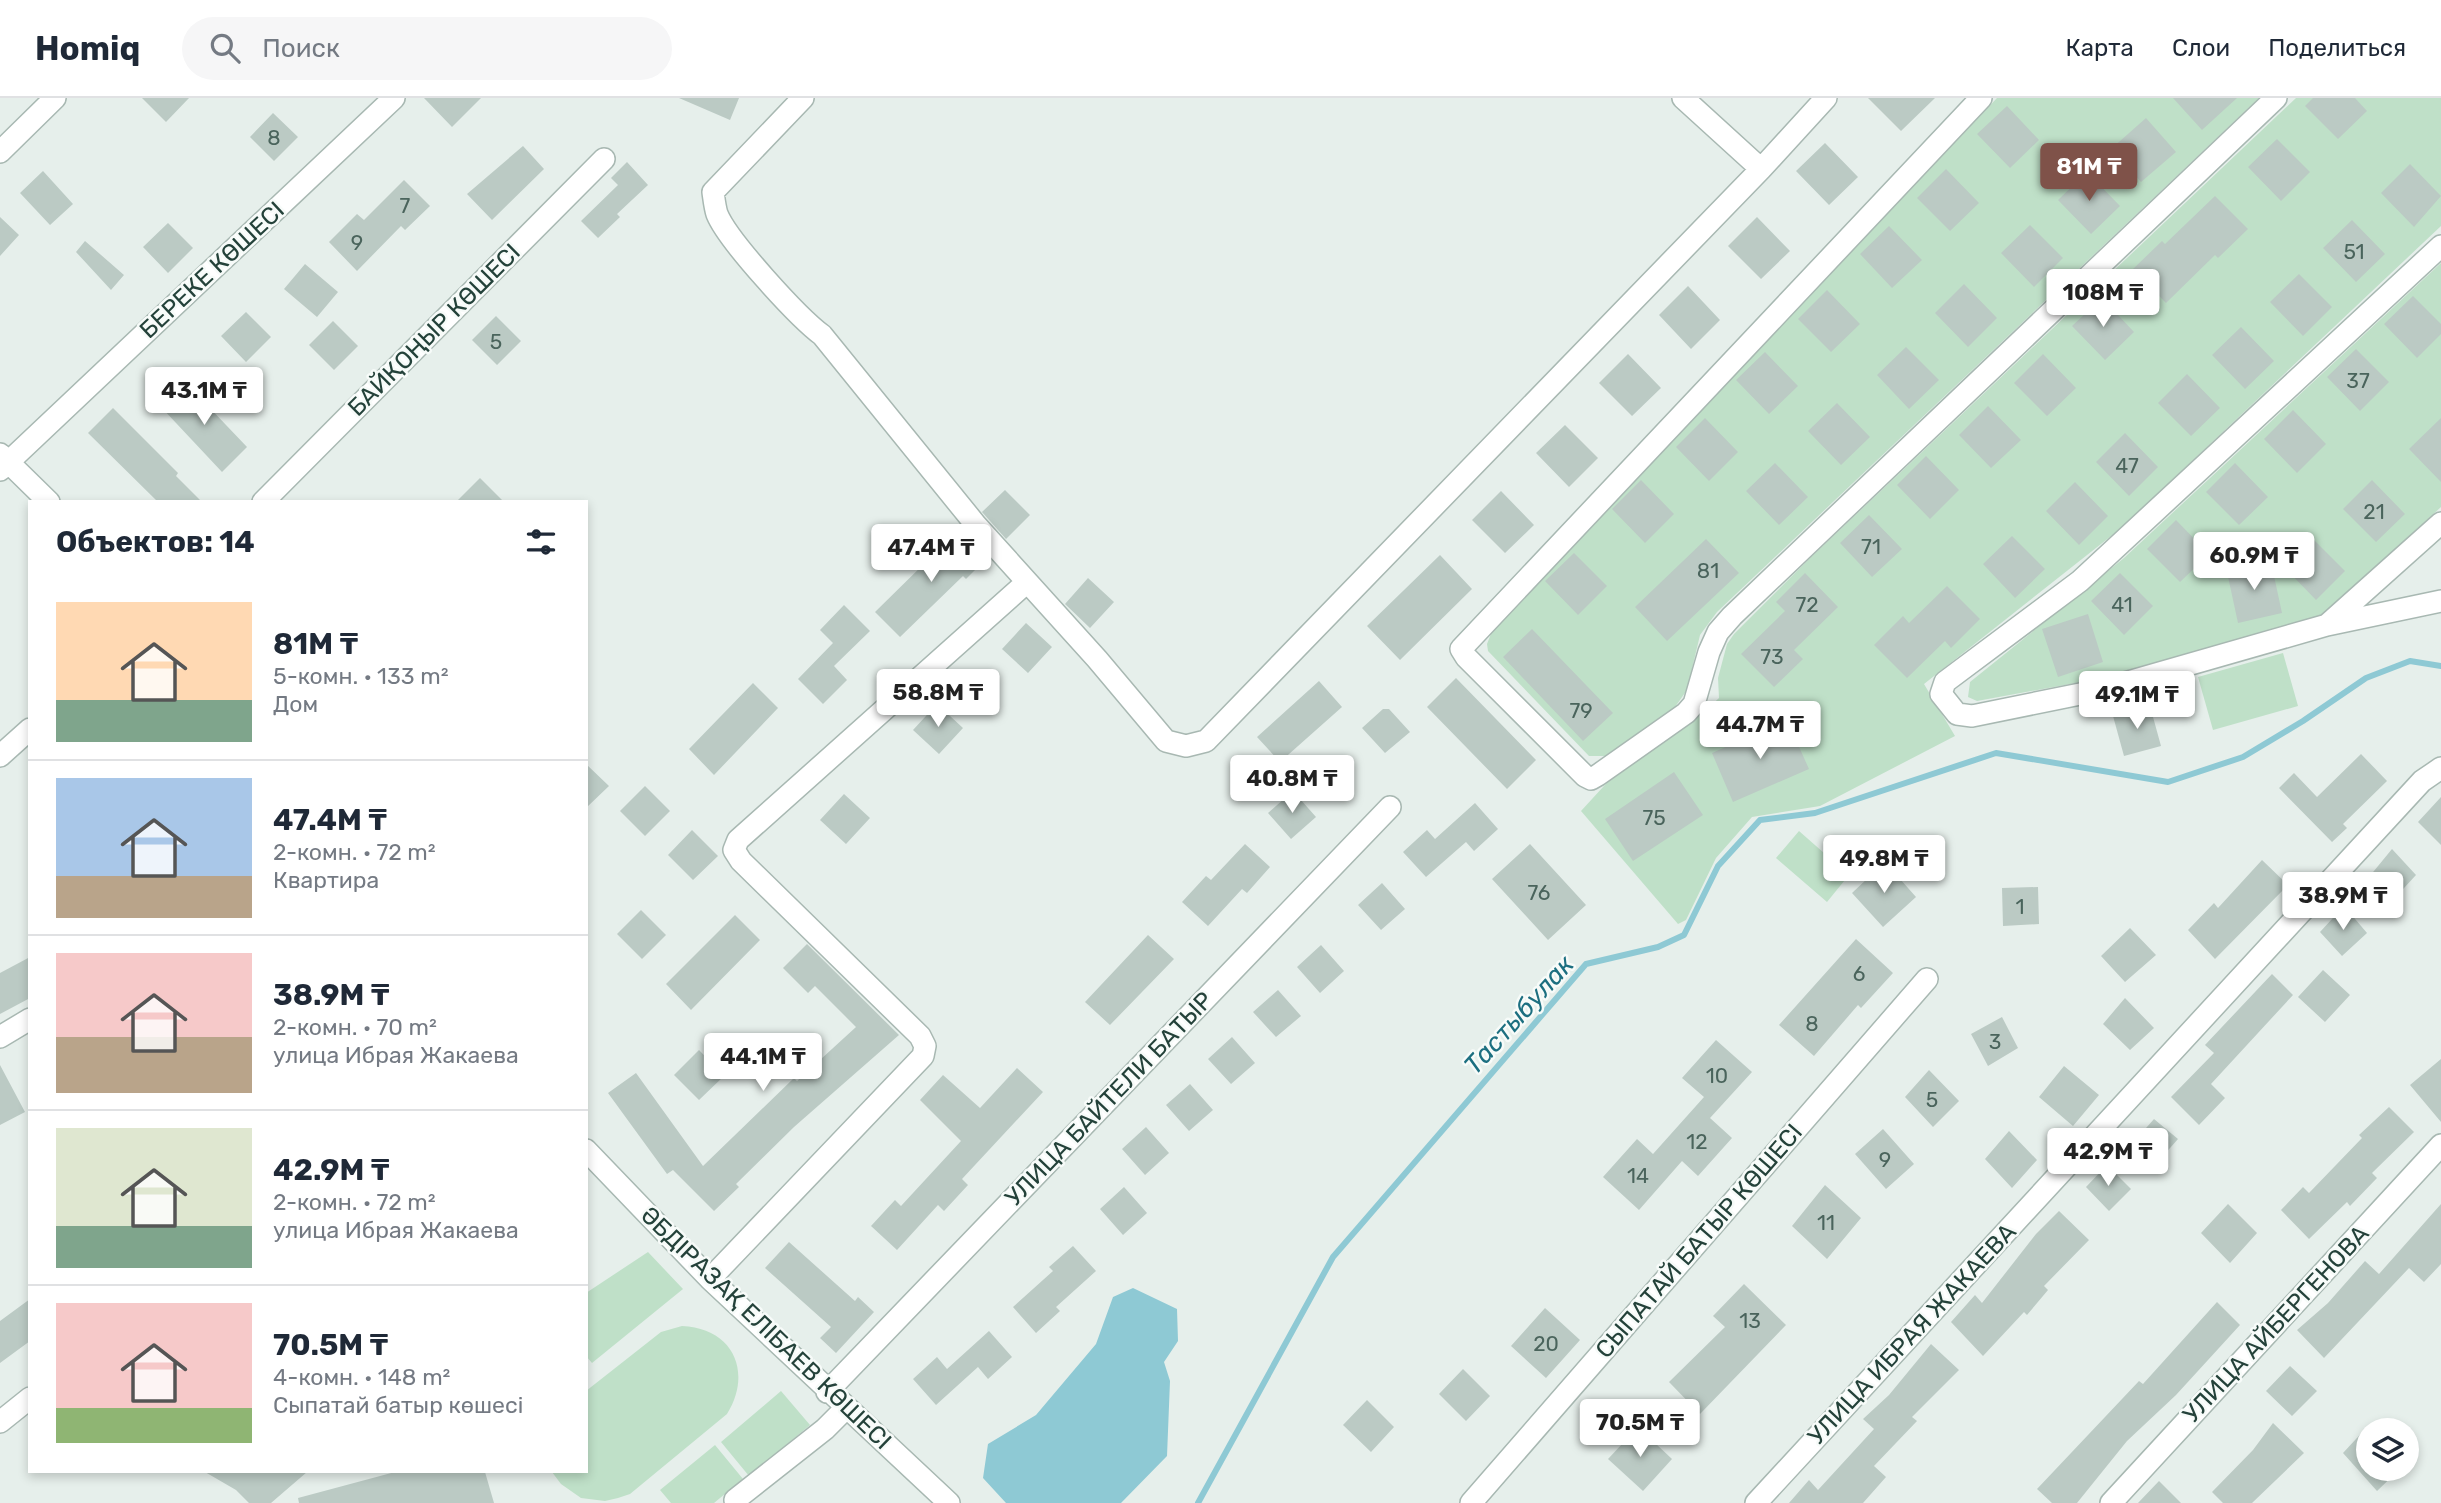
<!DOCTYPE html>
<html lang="ru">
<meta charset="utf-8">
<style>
:root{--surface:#fff;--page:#f6f6f7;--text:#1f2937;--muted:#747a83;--line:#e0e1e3;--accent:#7f5249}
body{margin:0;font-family:Rubik,sans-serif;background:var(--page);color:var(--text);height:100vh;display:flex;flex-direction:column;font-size:26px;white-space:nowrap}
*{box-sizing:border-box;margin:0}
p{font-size:23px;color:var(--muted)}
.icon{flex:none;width:38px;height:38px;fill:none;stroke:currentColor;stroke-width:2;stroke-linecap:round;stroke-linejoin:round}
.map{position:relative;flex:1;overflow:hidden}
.panel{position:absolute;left:28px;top:402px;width:560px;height:973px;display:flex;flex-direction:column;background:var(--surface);border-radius:0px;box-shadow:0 4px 10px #0003}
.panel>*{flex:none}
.fabs{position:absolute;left:2356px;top:1320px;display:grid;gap:14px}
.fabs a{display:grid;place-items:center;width:63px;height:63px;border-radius:50%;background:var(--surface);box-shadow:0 4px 10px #0003;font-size:35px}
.price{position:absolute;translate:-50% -60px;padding:0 16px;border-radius:7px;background:#fff;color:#222;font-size:23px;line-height:46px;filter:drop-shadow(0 2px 4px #0008)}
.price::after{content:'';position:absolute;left:50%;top:42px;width:21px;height:16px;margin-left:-10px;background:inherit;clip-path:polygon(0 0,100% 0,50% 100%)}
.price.selected{background:var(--accent);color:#fff}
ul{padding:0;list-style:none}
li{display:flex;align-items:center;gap:21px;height:175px;padding:0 28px}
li+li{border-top:2px solid var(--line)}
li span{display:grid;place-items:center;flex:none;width:196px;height:140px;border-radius:0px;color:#555}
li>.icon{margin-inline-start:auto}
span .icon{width:84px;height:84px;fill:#fffc;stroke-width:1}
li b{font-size:30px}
h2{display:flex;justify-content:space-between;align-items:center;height:84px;padding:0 28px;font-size:30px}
header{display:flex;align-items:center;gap:42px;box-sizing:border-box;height:98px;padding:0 35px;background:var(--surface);border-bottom:2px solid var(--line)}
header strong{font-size:33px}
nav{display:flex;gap:38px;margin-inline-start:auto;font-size:24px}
.search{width:490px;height:63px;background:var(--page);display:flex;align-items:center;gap:18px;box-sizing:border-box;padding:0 24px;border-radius:38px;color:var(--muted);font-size:26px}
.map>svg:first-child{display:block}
</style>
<header>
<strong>Homiq</strong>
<div class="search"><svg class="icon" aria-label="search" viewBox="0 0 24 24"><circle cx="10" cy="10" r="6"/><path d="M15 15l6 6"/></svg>Поиск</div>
<nav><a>Карта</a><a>Слои</a><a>Поделиться</a></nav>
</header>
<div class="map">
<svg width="2441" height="1405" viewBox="0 0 2441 1405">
<rect width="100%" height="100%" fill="#e6efeb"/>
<!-- green -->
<path fill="#bfe0c8" d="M1997,0H2259L1717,514L1700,537L1687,592L1675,609L1605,658H1589L1488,553L1487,546L1492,533Z
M2296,0H2441V128L2120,431L1924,586L1955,638L1820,708L1752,719L1716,760L1686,822L1678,826L1581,713L1614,677L1701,617L1719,600L1718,580L1727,546L1734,536L1809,461Z
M2441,165V409L2322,518L2097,581L1977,603L1968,599L1970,584L2124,460Z
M2283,555L2298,608L2213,632L2198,579Z
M1799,733L1849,777L1827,804L1776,760Z
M648,1154L683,1191L592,1265L586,1258V1195Z
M682,1228C733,1230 753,1274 727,1316L630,1396L618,1400L605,1403L581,1400L561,1386L552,1374H586V1293L661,1234Z
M781,1293L810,1327L749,1378L721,1344Z
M715,1347L743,1381L714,1405H671L660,1392Z"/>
<!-- water -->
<path fill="#8ec9d4" d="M1133,1190L1177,1211L1178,1243L1164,1264L1170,1283L1167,1358L1121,1405H1006L983,1380L988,1346L1036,1317L1096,1246L1113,1199Z"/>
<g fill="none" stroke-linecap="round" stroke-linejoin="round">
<!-- stream -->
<path stroke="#8ec9d4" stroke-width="6" d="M1198,1405L1333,1159L1586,866L1658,849L1684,837L1718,768L1760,722L1815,715L1996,655L2168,684L2243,659L2303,623L2366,580L2410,563L2441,568"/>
</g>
<!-- building -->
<path fill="#bbcac4" d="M142,0H189L166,24Z
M424,0H481L452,29Z
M679,0H739L730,22Z
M1868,0H1935L1901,33Z
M2173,0H2237L2202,32Z
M2313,0H2355L2367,13L2338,41L2305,8Z
M2007,8L2039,42L2010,70L1977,36Z
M273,15L298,39L274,63L250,39Z
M2146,20L2176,54L2141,84L2111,51Z
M2277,41L2310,74L2281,103L2248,69Z
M1825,45L1858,79L1829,107L1796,73Z
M523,48L544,71L492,122L467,96Z
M627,64L648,87L617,116L620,119L598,140L581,123L618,87L611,80Z
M2410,66L2441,98L2414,129L2381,95Z
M1946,71L1979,105L1950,133L1917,100Z
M43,73L73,106L50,127L20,95Z
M2087,74L2120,108L2091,136L2058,102Z
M404,82L430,108L405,132L401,128L357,173L329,144L357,116L364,122Z
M2215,98L2248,131L2218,160L2215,157L2166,205L2133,171L2162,143L2165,146Z
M0,119L19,137L0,158Z
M1757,119L1790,153L1761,181L1728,148Z
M2352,122L2385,156L2356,184L2323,150Z
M168,125L193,150L168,175L143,149Z
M2030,127L2063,160L2034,189L2001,155Z
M1889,128L1922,162L1892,190L1860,156Z
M85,143L124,177L111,192L76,154Z
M305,166L338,194L317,219L284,191Z
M2299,176L2332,209L2303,238L2270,204Z
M1964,186L1997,220L1968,249L1935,215Z
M1688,188L1720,222L1691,251L1659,217Z
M1827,192L1860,226L1831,254L1798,221Z
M2413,198L2441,226V236L2417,260L2384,226Z
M2102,200L2134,234L2105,262L2072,228Z
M246,214L271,239L246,264L221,238Z
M496,218L521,243L497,267L472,242Z
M333,223L358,248L334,272L309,247Z
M2241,229L2274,263L2245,291L2212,257Z
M1906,249L1939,282L1909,311L1877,277Z
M2356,251L2389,284L2360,313L2327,279Z
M1765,254L1798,288L1769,316L1736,282Z
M1628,256L1661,290L1632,318L1599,285Z
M2043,256L2076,290L2047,318L2014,285Z
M2187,276L2220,310L2191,338L2158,305Z
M185,284L247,349L222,374L161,309Z
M1837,305L1870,339L1841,367L1808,333Z
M1988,308L2021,342L1991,370L1959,337Z
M113,310L178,375L176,378L202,404H158L88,335Z
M2293,312L2326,346L2297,375L2264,341Z
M1705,320L1738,354L1709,383L1676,349Z
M2441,320V384L2409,351Z
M1565,327L1598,360L1569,389L1536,355Z
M2125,335L2158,369L2129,398L2096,364Z
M1926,358L1959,392L1930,421L1897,387Z
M1775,365L1808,399L1779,427L1746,393Z
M2235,365L2268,399L2239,427L2206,394Z
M480,380L504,404H456Z
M1641,382L1674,416L1645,445L1612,411Z
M2372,382L2405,416L2376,444L2343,411Z
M2075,384L2108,418L2079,447L2046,413Z
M1005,392L1030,417L1006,441L982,414Z
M1501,393L1534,427L1505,455L1472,422Z
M1869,417L1902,451L1872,479L1840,445Z
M2176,422L2209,456L2180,484L2147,451Z
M964,433L988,459L966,481L963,478L900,539L875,514L935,455L938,459Z
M2012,438L2045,471L2015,500L1983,466Z
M2312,440L2345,473L2316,502L2283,468Z
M1706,441L1739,475L1667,543L1635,509Z
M1574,455L1607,488L1578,517L1545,483Z
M1440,457L1472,491L1400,562L1367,528Z
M2271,464L2282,515L2238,525L2227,474Z
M1805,475L1838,509L1794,552L1803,561L1774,589L1741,556L1785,513L1776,504Z
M2120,475L2153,508L2124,537L2091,503Z
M1088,480L1114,504L1090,530L1065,506Z
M1947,488L1980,521L1951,550L1945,543L1907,580L1874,547L1903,518L1909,525Z
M844,507L870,533L834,568L847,582L823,606L798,581L833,545L820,532Z
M2088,516L2103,564L2058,579L2042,531Z
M1026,525L1052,549L1028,575L1002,551Z
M1532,531L1613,615L1583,643L1503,559Z
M1456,580L1536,662L1507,691L1427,609Z
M1319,583L1342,609L1280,664L1257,639Z
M753,585L778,610L714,677L689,651Z
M937,606L963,630L939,656L913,632Z
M2150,608L2161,648L2124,658L2113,618Z
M1383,611H1389L1410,634L1385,655L1362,630Z
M1787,622L1809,671L1733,704L1712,655Z
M2361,656L2387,683L2343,726L2347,730L2332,744L2279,690L2294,675L2317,699Z
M586,666L609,688L586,710Z
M1674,674L1703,717L1633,763L1605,721Z
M645,688L670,713L645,738L620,713Z
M1293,693L1316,719L1291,741L1268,715Z
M844,696L870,720L846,746L820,722Z
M2441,699V747L2418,724Z
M1475,705L1498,731L1474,753L1466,744L1426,779L1403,754L1427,732L1435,741Z
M692,732L718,758L693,782L668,757Z
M1245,746L1270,769L1247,795L1242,791L1208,828L1182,804L1206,778L1211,782Z
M1530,746L1586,807L1548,842L1492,781Z
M2392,751L2416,777L2392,803L2369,779Z
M2262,762L2288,787L2215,861L2188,832L2214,805L2218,810Z
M1885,764L1916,799L1883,829L1852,795Z
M1382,785L1405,811L1381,832L1358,807Z
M2038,789L2039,826L2003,828L2002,790Z
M2344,808L2367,835L2342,858L2320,834Z
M641,812L666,837L642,861L617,836Z
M735,817L760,842L691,912L666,886Z
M2130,830L2156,857L2125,884L2101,858Z
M1148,837L1174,861L1110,927L1085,904Z
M1856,841L1893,875L1861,910L1858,907L1814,958L1779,927Z
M807,846L899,937L794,1029L736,1086L739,1089L714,1113L673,1072L667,1076L608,995L636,975L703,1068L794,980L797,983L856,929L815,888L808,895L783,870Z
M1321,847L1344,873L1320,895L1297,869Z
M30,859V900L0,916V875Z
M2323,872L2350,897L2325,924L2298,899Z
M2272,876L2293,897L2211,986L2225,1000L2199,1027L2171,999L2214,955L2205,947Z
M1278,892L1301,918L1276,939L1253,914Z
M2125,900L2154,930L2130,952L2103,926Z
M2002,919L2018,950L1988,968L1971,936Z
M1232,939L1255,965L1231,986L1208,961Z
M1716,942L1752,974L1710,1020L1732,1040L1698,1078L1682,1063L1639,1112L1603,1079L1637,1041L1653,1056L1704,999L1682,980Z
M699,952L724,978L699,1002L674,977Z
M2441,961V1024L2410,987Z
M0,967L25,1014L0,1027Z
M2064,968L2099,997L2073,1028L2039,999Z
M1017,970L1043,994L962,1081L968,1087L944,1113L938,1107L897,1152L871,1128L895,1102L901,1108L961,1043L920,1002L943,977L980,1010Z
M1929,972L1959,1003L1933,1029L1905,999Z
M1190,986L1213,1012L1189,1033L1166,1007Z
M2389,1009L2414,1034L2372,1075L2377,1080L2350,1108L2347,1104L2309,1141L2281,1112L2303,1089L2309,1095L2362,1040L2359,1037Z
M2154,1021L2178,1041L2155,1067L2131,1047Z
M1146,1029L1169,1055L1145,1077L1122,1051Z
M1883,1031L1914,1066L1886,1091L1855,1056Z
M2009,1033L2037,1062L2012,1090L1985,1061Z
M2107,1067L2131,1091L2109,1113L2086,1089Z
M1825,1087L1861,1120L1827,1161L1792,1128Z
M1124,1089L1147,1115L1123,1137L1100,1111Z
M2228,1106L2257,1135L2230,1165L2201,1135Z
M2441,1106V1166L2424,1184L2409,1170L2324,1260L2297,1232L2328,1205L2365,1163L2379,1176Z
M2059,1113L2089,1142L2044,1188L2048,1192L2027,1217L2024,1214L1983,1258L1951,1224L1975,1197L1982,1205L2036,1136Z
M789,1144L855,1203L858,1199L874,1214L836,1255L820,1240L831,1229L765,1170Z
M1073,1148L1096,1173L1056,1209L1060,1213L1036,1235L1013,1209L1053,1173L1049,1169Z
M1744,1186L1786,1227L1700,1316L1669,1284L1725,1229L1713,1218Z
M30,1201V1243L0,1265V1223Z
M2217,1204L2240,1227L2176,1297L2127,1343L2077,1405H2052L2037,1391L2139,1283L2143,1286Z
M1545,1210L1580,1242L1546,1280L1511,1248Z
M989,1233L1012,1259L988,1281L978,1269L936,1307L913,1281L937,1259L947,1271Z
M1931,1246L1959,1272L1912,1319L1917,1323L1874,1368L1886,1379L1863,1405H1789L1809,1382L1818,1392L1874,1331L1863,1321L1889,1297Z
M2290,1268L2317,1293L2292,1318L2266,1293Z
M1463,1271L1490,1298L1466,1323L1439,1296Z
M1367,1302L1394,1329L1371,1354L1343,1327Z
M2273,1325L2304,1355L2252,1405H2223L2212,1394L2253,1352Z
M2368,1328V1370H2401L2377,1393L2343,1355Z
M1638,1329L1672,1361L1643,1393L1608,1361Z
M205,1374H307L271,1405H249L236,1392Z
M395,1374H485L494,1405H299L298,1400Z
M2159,1383L2181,1405H2138Z"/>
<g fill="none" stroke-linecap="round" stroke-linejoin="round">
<!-- minor casing -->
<g stroke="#a8b8b2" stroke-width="24">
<path id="minor" d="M803,0L713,94C714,101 715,110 717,116C728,143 798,219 822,237L976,427L1097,561L1166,643L1186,648L1206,643L1761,71L1826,0
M1683,0L1761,71
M1981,0L1461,551L1466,559L1585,678L1591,681L1598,677L1686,615L1694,606L1709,554L1718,534L1732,518L2276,0
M0,54L55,0
M2441,148L2080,483L1945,584L1941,596L1957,616L1972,618L2100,592L2327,527L2441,503
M0,356L49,404
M0,372L394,0
M263,404L604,61
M2328,526L2441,425
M0,658L30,631
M0,939L30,921
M586,1052L710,1181L949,1405
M710,1181L923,958L925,948L920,938L741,763L734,752L738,742L1026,485
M827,1294L1390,709
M0,1324L30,1300
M735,1402L825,1331L846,1310
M1471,1405L1927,881
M1756,1405L2422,683L2441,670
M2111,1405L2441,1047"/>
</g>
<!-- minor -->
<use href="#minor" stroke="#fff" stroke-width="21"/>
</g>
<g text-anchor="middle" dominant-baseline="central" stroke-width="5" stroke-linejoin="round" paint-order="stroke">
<!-- number labels -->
<g font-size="21" fill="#4a645c">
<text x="274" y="39">8</text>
<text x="405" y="107">7</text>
<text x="357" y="144">9</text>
<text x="2354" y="153">51</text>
<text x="496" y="243">5</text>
<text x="2358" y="282">37</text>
<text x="2127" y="367">47</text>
<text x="2374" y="413">21</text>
<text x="1871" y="448">71</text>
<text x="1708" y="472">81</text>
<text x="1807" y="506">72</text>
<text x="2122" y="506">41</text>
<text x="1772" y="558">73</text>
<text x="1581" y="612">79</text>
<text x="1654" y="719">75</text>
<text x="1539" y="794">76</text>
<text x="2020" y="808">1</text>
<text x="1859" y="875">6</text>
<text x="1812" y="925">8</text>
<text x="1995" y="943">3</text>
<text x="1717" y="977">10</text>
<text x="1932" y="1001">5</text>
<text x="1697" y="1043">12</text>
<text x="1885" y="1061">9</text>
<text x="1638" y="1077">14</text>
<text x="1826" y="1124">11</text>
<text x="1750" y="1222">13</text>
<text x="1546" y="1245">20</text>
</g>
<!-- street labels -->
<g font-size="24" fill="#24423a" stroke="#f7fbf9">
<text transform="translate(212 172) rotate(-43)">БЕРЕКЕ КӨШЕСІ</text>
<text transform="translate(434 232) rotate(-45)">БАЙҚОҢЫР КӨШЕСІ</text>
<text transform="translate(1109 1001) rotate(-46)">УЛИЦА БАЙТЕЛИ БАТЫР</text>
<text transform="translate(1699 1143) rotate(-49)">СЫПАТАЙ БАТЫР КӨШЕСІ</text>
<text transform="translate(2276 1226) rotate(-47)">УЛИЦА АЙБЕРГЕНОВА</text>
<text transform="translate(766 1230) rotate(44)">ӘБДІРАЗАҚ ЕЛІБАЕВ КӨШЕСІ</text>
<text transform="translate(1912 1236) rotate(-47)">УЛИЦА ИБРАЯ ЖАКАЕВА</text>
</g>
<!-- water labels -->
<g font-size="26" font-style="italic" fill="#1c6f80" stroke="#f7fbf9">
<text transform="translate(1519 917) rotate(-48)">Тастыбулак</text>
</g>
</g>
</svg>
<div class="fabs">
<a><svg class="icon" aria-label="layers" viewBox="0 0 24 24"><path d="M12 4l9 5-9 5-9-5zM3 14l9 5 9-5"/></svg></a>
</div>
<b class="price selected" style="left:2089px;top:105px">81M ₸</b>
<b class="price" style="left:2103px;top:231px">108M ₸</b>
<b class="price" style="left:204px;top:329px">43.1M ₸</b>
<b class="price" style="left:931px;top:486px">47.4M ₸</b>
<b class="price" style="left:2254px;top:494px">60.9M ₸</b>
<b class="price" style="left:938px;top:631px">58.8M ₸</b>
<b class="price" style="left:2137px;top:633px">49.1M ₸</b>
<b class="price" style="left:1760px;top:663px">44.7M ₸</b>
<b class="price" style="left:1292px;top:717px">40.8M ₸</b>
<b class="price" style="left:1884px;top:797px">49.8M ₸</b>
<b class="price" style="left:2343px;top:834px">38.9M ₸</b>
<b class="price" style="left:763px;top:995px">44.1M ₸</b>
<b class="price" style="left:2108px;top:1090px">42.9M ₸</b>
<b class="price" style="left:1640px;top:1361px">70.5M ₸</b>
<section class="panel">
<h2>Объектов: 14<svg class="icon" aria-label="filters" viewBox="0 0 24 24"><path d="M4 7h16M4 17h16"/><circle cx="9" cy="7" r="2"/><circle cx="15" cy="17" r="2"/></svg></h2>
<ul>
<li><span style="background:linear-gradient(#ffd9b3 70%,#7fa58c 0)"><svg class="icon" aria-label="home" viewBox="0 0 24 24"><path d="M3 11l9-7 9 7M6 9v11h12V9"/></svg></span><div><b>81M ₸</b><p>5-комн. · 133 m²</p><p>Дом</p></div></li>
<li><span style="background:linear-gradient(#a9c7e8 70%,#b9a48a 0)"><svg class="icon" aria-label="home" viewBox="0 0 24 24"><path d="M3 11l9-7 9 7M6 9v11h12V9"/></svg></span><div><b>47.4M ₸</b><p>2-комн. · 72 m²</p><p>Квартира</p></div></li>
<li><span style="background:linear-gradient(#f6c9c9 60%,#b9a48a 0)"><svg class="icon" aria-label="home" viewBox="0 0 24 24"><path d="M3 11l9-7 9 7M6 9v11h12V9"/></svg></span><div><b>38.9M ₸</b><p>2-комн. · 70 m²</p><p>улица Ибрая Жакаева</p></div></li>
<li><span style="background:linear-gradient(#dfe7d0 70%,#7fa58c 0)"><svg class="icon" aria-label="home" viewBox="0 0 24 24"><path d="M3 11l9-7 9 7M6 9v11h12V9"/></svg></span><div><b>42.9M ₸</b><p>2-комн. · 72 m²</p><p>улица Ибрая Жакаева</p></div></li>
<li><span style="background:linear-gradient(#f6c9c9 75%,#8fb573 0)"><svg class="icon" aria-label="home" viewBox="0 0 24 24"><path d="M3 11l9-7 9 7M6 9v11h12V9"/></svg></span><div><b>70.5M ₸</b><p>4-комн. · 148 m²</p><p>Сыпатай батыр көшесі</p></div></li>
</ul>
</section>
</div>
